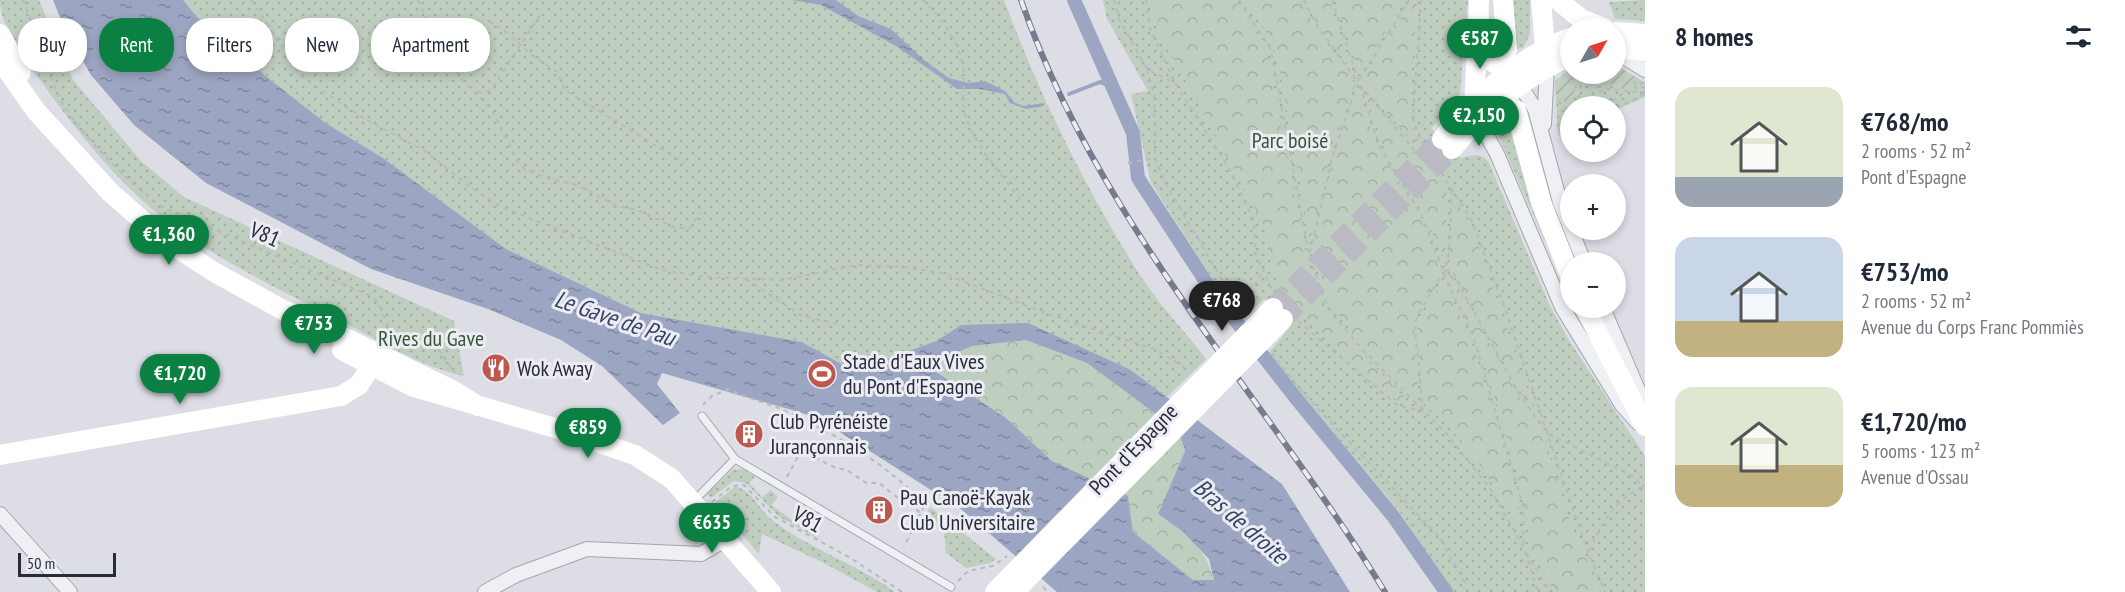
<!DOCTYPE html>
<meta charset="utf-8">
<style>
:root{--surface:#fff;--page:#f2f2f3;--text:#1f2937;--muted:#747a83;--accent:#0b8043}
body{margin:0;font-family:"PT Sans Narrow",sans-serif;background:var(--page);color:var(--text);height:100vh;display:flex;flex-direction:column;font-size:22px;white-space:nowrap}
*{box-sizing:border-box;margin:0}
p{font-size:20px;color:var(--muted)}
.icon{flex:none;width:33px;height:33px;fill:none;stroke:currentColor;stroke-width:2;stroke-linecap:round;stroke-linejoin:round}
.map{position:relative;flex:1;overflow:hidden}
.panel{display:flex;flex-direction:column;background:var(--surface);width:480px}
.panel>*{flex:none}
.guide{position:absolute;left:18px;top:18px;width:570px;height:54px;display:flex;gap:12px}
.needle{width:39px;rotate:51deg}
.fabs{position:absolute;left:1560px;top:18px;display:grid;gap:12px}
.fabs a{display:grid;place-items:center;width:66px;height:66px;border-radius:50%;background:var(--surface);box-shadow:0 3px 9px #0003;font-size:30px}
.scale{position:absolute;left:18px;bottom:15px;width:98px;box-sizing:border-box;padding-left:6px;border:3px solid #282b3a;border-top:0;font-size:16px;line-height:21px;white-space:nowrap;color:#282b3a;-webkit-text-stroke:4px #ecedf3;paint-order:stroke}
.price{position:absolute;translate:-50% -51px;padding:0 14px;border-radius:21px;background:var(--accent);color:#fff;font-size:20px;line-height:39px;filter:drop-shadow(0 2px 3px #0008)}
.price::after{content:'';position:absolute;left:50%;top:36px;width:18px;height:14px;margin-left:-9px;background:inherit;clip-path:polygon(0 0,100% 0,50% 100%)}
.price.active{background:#222;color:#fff}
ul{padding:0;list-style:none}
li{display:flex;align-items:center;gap:18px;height:150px;padding:0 30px}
li span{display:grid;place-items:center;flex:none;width:168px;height:120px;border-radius:18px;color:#555}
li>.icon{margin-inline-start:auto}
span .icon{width:72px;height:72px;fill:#fffc;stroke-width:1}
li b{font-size:26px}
h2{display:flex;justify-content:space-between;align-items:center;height:72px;padding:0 30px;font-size:26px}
.tag{padding:0 21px;border-radius:24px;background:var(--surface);box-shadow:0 3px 9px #0003;font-size:21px;line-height:54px}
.tag.active{background:var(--accent);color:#fff}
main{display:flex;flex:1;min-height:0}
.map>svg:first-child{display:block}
</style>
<main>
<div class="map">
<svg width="1645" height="592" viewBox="0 0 1645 592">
<defs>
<pattern id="grass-dots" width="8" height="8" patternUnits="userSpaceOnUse" patternTransform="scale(1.5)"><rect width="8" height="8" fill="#bfcebf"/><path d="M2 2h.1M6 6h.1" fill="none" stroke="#a4b1a5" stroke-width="1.8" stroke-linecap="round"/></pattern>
<pattern id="forest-crowns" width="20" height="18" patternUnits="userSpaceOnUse" patternTransform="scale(1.5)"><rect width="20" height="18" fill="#bfcebf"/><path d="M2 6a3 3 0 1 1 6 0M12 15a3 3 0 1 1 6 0" fill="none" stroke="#a4b1a5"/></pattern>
<pattern id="garden-furrows" width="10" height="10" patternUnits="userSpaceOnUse" patternTransform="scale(1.5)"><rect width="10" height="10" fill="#bfcebf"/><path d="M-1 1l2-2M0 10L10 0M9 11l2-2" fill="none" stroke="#a4b1a5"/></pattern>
<pattern id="water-ripples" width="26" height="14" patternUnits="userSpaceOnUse" patternTransform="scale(1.5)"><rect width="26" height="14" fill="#9ca5c1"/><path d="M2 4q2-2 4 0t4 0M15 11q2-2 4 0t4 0" fill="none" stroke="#7f879e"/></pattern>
</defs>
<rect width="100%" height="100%" fill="#dddee5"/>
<!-- grass -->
<path fill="url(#grass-dots)" d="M0,0H39L73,80L142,162L184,197L454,321L464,376C424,368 383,343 345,323C276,287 201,254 143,201C104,166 71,123 40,80C25,58 0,28 0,0Z
M183,0H1004C1039,94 1083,183 1136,269C1156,301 1183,329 1206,359L1167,397L1131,370L961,325L936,341L854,371L802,342L641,313L506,249L383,158L327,124L273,82L197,17Z
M1103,0H1468L1460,94L1449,111L1431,128L1461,158C1473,155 1482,152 1489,163L1549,304L1568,339L1645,456V592H1453L1399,511L1268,354L1290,327L1265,299L1239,320L1151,183L1131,94L1148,91L1107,19Z
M1513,0H1530V34L1523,48L1515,49Z
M1645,0V21L1615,19L1609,2Z
M1616,65L1645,83V97L1616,110V106H1570V130L1558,136L1555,81L1570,69V74H1616Z
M1505,111L1532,208L1564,284L1496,130L1497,118Z
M743,469L755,477L749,483L762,497L771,490L778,497L771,505L824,542L779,517L746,483L734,481L711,498L707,494L732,470Z
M734,487C752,488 758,509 771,519C805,547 857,564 895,592H877L822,562L762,534L759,554L715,503Z
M930,507L996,559L990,563L966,568L946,553L944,530L934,524L927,513Z"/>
<!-- forest -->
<path fill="url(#forest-crowns)" d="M1151,0H1233L1257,34L1268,58L1311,280L1334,324L1407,400L1400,403L1356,370L1278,289L1263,223L1154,23Z
M1245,0H1302L1308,15L1355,84L1331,152L1310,241L1278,60L1268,35Z
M1306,0H1329L1350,68L1317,23Z
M1336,0H1405L1359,74Z
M1413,0H1417L1409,119L1425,156L1363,86L1361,80Z
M1357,90L1377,146L1417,211L1441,269L1416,315L1413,326L1419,399C1375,358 1320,312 1313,249C1312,233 1323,202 1327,186C1335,154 1344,121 1357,90Z
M1366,95L1415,155L1437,173L1447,187L1445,261L1425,217L1383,146Z
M1455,199L1471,226L1481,253L1535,411L1521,393L1449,265Z
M1450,272L1516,392L1542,428L1567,514L1600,592H1554L1532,548L1516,469L1484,362L1449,279Z
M1444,279L1475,351L1517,494L1520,523H1517C1490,480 1466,437 1425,406L1417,340L1418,322Z
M1026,340L1087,363L1179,431L1185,451L1158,514C1185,534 1206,546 1214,581L1193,580L1133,532L1128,496L1052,461L1006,418L925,364L972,346Z"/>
<!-- garden -->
<path fill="url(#garden-furrows)" d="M1616,65L1645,83V87L1633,80L1630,83L1637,89L1614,88L1606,77L1599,74H1616Z
M1570,70L1577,79L1570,109L1555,90V81Z"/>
<!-- water -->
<path fill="url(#water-ripples)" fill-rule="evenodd" d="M53,0H183L197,17L273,82L327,124L383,158L506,249L641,313L802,342L854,371L936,341L961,325L1028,323L1131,370L1282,484L1350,592H1057L961,509L816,417L662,373L657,384L680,413L663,425L602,366L561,340L488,309L371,269L206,183L134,125L91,75L65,30ZM1026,340L1087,363L1179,431L1185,451L1158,514L1183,532L1209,559L1214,580H1193L1133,532L1128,496L1052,461L1006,418L926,365L972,346Z
M792,0H836L858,16L891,29L924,60L949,78L968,83L985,81L1005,91L1015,103L1024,106L1044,103V106L1026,109L1010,103L1005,94L980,89H957L896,46L821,5Z"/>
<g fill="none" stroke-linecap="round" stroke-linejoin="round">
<!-- stream -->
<path stroke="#9ca5c1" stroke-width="4" d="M1069,94L1100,82L1114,87"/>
<!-- canal -->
<path stroke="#9ca5c1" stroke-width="14" d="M1074,0L1133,133L1138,178L1208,285L1295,397L1393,516L1446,592"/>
<!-- secondary-tunnel -->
<path stroke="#b9bac3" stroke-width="20" stroke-dasharray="20 10" stroke-linecap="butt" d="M1273,308L1442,139
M1283,319L1452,149"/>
<!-- lane casing -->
<g stroke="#a3a5ae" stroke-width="9">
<path id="lane" d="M702,416L735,459
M694,501L735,459L951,587"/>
</g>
<!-- street casing -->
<g stroke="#a3a5ae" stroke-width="16">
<path id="street" d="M1616,52L1645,70
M1520,85L1535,109L1560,202L1584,262
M1479,121L1497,154L1562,307L1622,405L1638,423
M1544,124L1547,67
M1603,308L1645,406
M0,514L70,592
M485,592L516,575L587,549L701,554L725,540"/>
</g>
<!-- path -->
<path stroke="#b7b9c0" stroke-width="2" stroke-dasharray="4.5 4.5" stroke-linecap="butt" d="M23,0C35,31 44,64 58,95C73,127 134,189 164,208L373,297C383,306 385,328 397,334C407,338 422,338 432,340L454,372
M251,0L302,77L363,118L425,151L469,186L501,207L662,270L706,277L782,280L857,265L903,267L942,273L1048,314L1154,349L1180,364L1188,372
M418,0L435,37L454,69L465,83L492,110L518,162L525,169L546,178L577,185L615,205L637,210L674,227L689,229L701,212
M922,0C940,14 960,44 963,67C966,85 960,100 966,118C977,148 1004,177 1023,203
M1114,0L1119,19L1147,69L1175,83
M1146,0L1150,28L1175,83L1230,170L1254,221L1255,253L1273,292
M1239,0L1271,50L1309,255L1323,296L1333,315L1362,349L1446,433L1489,487L1524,548L1538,592
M1304,0L1316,24L1356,80
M1332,0L1380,147L1422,216L1447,281L1474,339L1523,506L1524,548
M1421,0L1413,118L1420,139L1472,221L1504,306L1588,553L1605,592
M489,21L509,34L531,54L557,72L565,90L684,163
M1147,69L1154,94L1155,158L1165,183L1243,315
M1581,78C1599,91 1624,91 1645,92
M1633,82L1645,88
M1360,85L1420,157L1430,163L1435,162
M477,93L491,90L542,12
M1558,101L1570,112
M1575,106L1581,91L1579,74
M1576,106L1598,92L1610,90
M1604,106L1627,91
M1616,108L1645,94
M1557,126L1569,113
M1128,163L1155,158
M1310,252L1333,155L1358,82L1409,0
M1445,270L1452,271L1518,392L1545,430
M746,279L802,316L842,325
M1260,300L1252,290L1264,269
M1298,321L1397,405L1423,411
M1272,353L1301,391L1439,537L1466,584
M703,405L712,396L728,389C744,397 760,401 776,407C819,424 896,468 924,506L904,547
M1423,411L1415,330L1417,316L1445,270L1449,253L1452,189
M1549,434L1636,478L1642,487L1645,485
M787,477L801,451L836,468L847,470L866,483H879L898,498L908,501L920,513
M712,502L732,486L744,485L775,517L849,557L902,592
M1589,551C1604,521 1611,503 1642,487L1645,489
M1526,553L1550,592
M958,581L968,571L993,566L1007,556
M1043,587L1048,592"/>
<!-- lane -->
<use href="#lane" stroke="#eff0f4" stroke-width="7"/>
<!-- street -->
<use href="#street" stroke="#eff0f4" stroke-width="14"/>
<!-- secondary -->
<path stroke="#fff" stroke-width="20" d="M1479,0C1478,30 1476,65 1513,70
M1503,0L1507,50
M1541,0L1546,61
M1558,0L1581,19L1604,28
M1616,32L1645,34
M0,34L21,72
M1616,48L1645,51
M0,60L36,111L110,192L162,238L214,272L283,310L300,316L454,391L478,406
M1474,107L1478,29
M1516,110L1541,202L1570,275
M1442,139C1477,97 1517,57 1570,38
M1452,149C1484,110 1525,77 1570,56
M1585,308L1645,426
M342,350L414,387L562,430L635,455L672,479L771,592
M0,455L341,396L359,385L371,366"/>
<!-- rail casing -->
<g stroke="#787b8d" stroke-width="6">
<path id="rail" d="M1021,0C1097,221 1264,395 1385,592"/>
</g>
<!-- rail -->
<use href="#rail" stroke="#ecedf3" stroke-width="4" stroke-dasharray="11" stroke-linecap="butt"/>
<!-- secondary-bridge -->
<path stroke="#fff" stroke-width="20" d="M995,592L1273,308
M1014,592L1283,319"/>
</g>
<!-- icons -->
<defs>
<g id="restaurant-disc" transform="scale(1.5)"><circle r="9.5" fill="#bd584f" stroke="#ecedf3"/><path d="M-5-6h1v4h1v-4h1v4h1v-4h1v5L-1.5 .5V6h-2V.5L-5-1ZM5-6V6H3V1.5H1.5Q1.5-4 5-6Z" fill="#fff"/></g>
<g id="stadium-disc" transform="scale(1.5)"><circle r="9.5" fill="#bd584f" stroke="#ecedf3"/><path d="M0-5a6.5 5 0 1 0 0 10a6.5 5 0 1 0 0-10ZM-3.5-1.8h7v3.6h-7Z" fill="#fff"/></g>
<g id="building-disc" transform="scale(1.5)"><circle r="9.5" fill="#bd584f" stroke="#ecedf3"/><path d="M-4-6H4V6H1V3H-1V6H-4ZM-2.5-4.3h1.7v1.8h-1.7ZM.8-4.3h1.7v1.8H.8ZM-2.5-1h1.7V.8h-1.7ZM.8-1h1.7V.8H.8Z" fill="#fff"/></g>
</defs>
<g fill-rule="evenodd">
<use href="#restaurant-disc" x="496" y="368"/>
<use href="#stadium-disc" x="822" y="374"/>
<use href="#building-disc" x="749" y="434"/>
<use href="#building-disc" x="879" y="510"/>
</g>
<g text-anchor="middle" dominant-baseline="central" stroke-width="6" stroke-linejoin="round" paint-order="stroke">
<!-- park labels -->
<g font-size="22" fill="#375438" stroke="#ecedf3">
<text x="1290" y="140">Parc boisé</text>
<text x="431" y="338">Rives du Gave</text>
</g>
<!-- street labels -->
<g font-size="22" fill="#282b3a" stroke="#ecedf3">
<text transform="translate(265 234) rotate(24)">V81</text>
<text transform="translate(1133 449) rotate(-46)">Pont d'Espagne</text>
<text transform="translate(808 519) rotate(29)">V81</text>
</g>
<!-- poi labels -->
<g font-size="22" fill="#282b3a" stroke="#ecedf3" text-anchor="start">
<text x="843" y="361">Stade d'Eaux Vives<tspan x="843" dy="25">du Pont d'Espagne</tspan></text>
<text x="517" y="368">Wok Away</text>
<text x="770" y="421">Club Pyrénéiste<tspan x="770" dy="25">Jurançonnais</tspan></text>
<text x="900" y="497">Pau Canoë-Kayak<tspan x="900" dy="25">Club Universitaire</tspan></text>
</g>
<!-- water labels -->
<g font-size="24" font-style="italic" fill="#374269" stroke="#ecedf3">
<text transform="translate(615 318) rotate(19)">Le Gave de Pau</text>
<text transform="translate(1241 521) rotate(41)">Bras de droite</text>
</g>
</g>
</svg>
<div class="fabs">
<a><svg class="needle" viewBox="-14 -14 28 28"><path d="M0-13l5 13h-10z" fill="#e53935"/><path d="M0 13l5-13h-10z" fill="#747a83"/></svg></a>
<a><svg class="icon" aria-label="locate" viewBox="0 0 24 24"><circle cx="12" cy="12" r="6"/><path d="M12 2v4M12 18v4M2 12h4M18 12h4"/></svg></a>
<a>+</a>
<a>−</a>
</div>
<div class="scale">50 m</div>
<b class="price" style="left:1480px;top:70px">€587</b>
<b class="price" style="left:1479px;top:147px">€2,150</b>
<b class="price" style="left:169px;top:266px">€1,360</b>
<b class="price active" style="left:1222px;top:332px">€768</b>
<b class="price" style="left:314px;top:355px">€753</b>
<b class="price" style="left:180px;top:405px">€1,720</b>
<b class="price" style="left:588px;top:459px">€859</b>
<b class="price" style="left:712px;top:554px">€635</b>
<div class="guide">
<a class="tag">Buy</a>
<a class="tag active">Rent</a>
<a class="tag">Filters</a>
<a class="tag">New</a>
<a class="tag">Apartment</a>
</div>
</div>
<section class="panel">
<h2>8 homes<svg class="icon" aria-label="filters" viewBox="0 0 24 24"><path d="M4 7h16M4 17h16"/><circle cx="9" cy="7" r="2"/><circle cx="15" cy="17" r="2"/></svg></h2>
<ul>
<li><span style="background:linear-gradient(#dfe7d0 75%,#9aa5b1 0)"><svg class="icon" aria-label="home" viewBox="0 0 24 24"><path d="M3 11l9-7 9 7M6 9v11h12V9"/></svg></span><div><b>€768/mo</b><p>2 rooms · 52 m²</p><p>Pont d'Espagne</p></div></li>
<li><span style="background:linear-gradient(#c9d6e8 70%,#c2b280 0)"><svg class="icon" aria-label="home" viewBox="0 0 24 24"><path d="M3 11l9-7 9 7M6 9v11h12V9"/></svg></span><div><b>€753/mo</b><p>2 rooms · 52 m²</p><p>Avenue du Corps Franc Pommiès</p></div></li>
<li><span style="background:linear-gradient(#dfe7d0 65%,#c2b280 0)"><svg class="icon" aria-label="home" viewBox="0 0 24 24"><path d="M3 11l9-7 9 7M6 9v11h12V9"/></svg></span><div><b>€1,720/mo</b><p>5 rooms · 123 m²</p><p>Avenue d'Ossau</p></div></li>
</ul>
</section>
</main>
